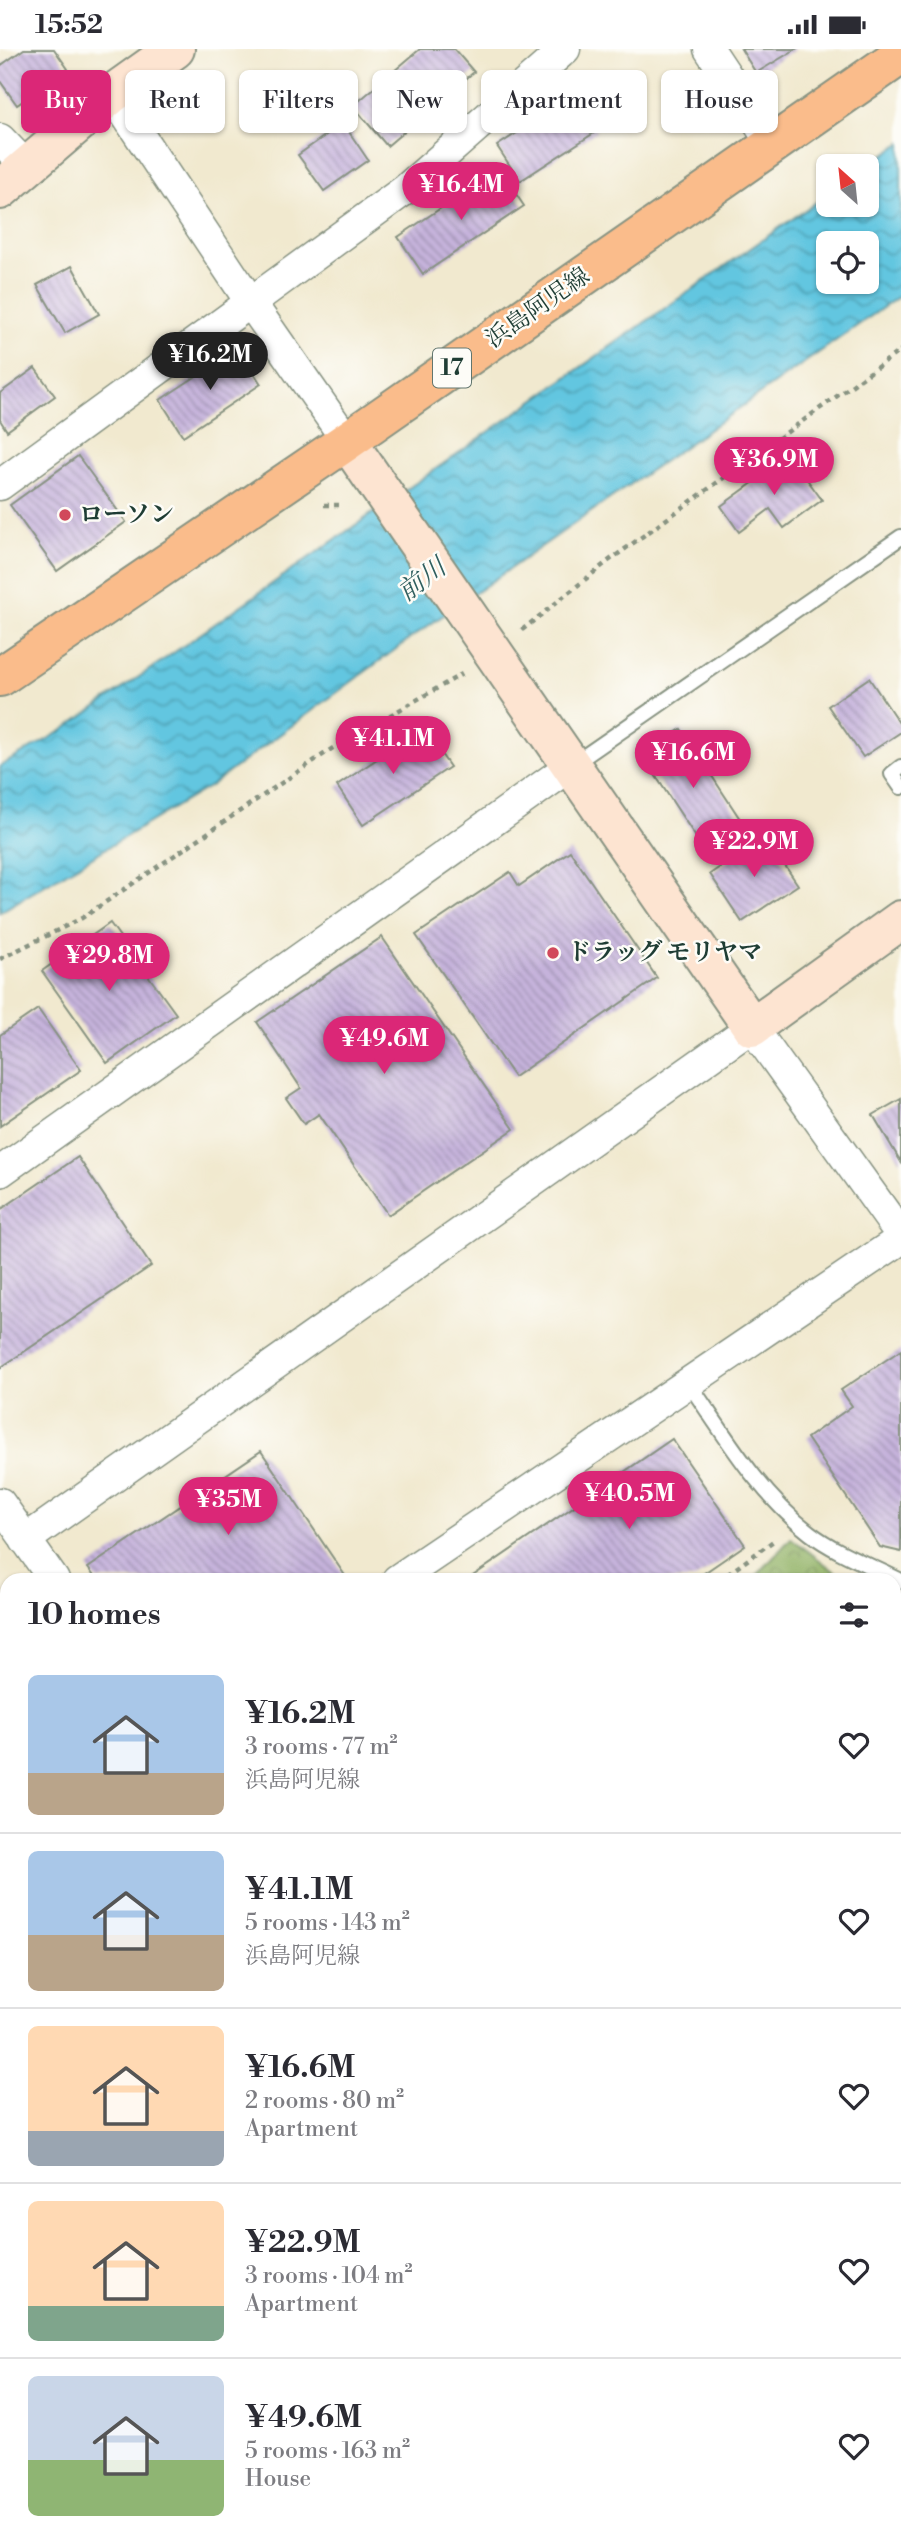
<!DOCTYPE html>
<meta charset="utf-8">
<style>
:root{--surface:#fff;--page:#f7f7f7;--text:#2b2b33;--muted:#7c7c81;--line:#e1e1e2;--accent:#db2777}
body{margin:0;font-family:"Libre Bodoni","Noto Serif JP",serif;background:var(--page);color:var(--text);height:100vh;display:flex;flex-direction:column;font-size:26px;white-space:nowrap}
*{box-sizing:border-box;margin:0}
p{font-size:23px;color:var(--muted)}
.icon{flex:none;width:38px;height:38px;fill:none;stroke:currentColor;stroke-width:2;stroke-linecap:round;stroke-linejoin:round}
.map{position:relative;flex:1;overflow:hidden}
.details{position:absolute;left:0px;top:1524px;width:901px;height:975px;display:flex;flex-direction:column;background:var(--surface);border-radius:21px 21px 0 0;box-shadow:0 2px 5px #0004}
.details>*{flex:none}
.guide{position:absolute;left:21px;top:21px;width:859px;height:63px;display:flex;gap:14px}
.needle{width:46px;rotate:333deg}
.fabs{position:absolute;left:816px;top:105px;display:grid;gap:14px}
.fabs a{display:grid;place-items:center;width:63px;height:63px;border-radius:10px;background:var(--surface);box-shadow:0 2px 5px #0004;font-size:35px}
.price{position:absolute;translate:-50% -60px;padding:0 16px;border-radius:24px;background:var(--accent);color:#fff;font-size:23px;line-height:46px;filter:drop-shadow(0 2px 4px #0008)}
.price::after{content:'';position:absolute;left:50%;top:42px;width:21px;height:16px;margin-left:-10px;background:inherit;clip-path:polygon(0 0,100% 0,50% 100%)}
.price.current{background:#222;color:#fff}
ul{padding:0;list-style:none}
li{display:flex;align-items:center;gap:21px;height:175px;padding:0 28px}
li+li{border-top:2px solid var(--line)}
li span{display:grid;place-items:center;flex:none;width:196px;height:140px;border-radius:10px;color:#555}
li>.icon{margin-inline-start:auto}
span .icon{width:84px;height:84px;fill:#fffc;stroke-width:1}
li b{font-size:30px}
h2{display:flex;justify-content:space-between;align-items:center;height:84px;padding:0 28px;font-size:30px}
.chip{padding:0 24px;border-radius:10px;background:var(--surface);box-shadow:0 2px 5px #0004;font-size:24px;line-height:63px}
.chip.current{background:var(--accent);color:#fff}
.status{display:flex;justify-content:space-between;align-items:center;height:49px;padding:0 35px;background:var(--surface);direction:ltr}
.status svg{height:19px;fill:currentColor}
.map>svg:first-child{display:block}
</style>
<div class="status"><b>15:52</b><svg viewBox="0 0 49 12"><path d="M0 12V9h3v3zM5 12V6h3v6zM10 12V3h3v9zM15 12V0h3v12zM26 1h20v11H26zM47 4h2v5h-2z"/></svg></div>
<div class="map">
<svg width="901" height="2498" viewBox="0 0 901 2498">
<defs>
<pattern id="grass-dots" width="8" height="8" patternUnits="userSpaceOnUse" patternTransform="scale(1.75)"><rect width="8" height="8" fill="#b9d075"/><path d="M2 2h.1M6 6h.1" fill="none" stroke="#96aa61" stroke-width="1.8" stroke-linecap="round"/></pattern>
<pattern id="forest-crowns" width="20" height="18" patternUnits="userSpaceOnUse" patternTransform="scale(1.75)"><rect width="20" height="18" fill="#92b266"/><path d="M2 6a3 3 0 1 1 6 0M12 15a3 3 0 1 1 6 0" fill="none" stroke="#779255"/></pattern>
<pattern id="park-tufts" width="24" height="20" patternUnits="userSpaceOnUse" patternTransform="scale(1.75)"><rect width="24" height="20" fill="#b9d075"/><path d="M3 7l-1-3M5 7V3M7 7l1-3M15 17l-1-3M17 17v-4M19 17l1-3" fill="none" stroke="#96aa61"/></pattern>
<pattern id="water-waves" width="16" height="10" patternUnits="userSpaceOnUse" patternTransform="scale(1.75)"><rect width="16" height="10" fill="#62c6e0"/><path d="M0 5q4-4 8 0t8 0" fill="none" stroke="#50a2b6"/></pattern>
<pattern id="building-back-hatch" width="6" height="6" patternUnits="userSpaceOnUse" patternTransform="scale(1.75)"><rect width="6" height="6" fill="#c6b3dc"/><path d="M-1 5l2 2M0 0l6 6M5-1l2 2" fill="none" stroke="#a093b3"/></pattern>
</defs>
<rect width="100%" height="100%" fill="#fdfcf7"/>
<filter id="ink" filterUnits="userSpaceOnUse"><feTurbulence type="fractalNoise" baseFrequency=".0143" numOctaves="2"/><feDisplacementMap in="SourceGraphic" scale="14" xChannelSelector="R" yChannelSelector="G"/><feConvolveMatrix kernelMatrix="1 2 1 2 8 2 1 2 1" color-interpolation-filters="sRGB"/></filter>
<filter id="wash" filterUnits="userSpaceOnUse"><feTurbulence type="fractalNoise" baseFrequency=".00686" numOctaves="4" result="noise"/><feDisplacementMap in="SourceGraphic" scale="28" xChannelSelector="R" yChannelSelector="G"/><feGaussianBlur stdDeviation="1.57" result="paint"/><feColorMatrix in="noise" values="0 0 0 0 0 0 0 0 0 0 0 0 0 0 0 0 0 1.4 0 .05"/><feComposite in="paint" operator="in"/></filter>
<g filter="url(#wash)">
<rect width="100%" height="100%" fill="#f1e9cf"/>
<!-- grass -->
<path fill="url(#grass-dots)" stroke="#6c8654" stroke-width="2" d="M7,1819V2222L0,2226V1823Z
M894,2325L901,2326V2498H440L446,2492H894Z"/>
<!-- forest -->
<path fill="url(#forest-crowns)" stroke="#58784d" stroke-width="2" d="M791,1489L846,1531H753Z
M894,1552L901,1555V2326L894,2325Z
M297,2492H446L440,2498H297Z"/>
<!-- park -->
<path fill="url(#park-tufts)" stroke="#6c8654" stroke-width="2" d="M7,2222V2384L0,2371V2226Z"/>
<!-- water -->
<path fill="url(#water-waves)" stroke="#40828a" stroke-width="2" fill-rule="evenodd" d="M901,94V246L415,586L210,737L0,863V717L62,682L828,145V156H866V118ZM828,194H866V233H828Z"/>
<g id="blocks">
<!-- building -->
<path fill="url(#building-back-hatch)" d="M24,0H54L68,20L17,56L0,32V17Z
M420,0H454L474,23L387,97L353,57Z
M741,0H796L756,24Z
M573,47L597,82L520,132L497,97Z
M343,74L368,111L324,142L298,106Z
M499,120L524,157L423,225L398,188Z
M72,217L99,265L65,284L37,236Z
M238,300L261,335L183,387L160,351Z
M35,319L55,347L7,382L0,371V344Z
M78,407L126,473L57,522L10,456Z
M790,407L822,451L784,479L770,460L739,483L721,457Z
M869,629L901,677V683L863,708L828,657Z
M423,679L450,718L363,776L337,737Z
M681,680L744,776L705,802L642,706Z
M765,787L798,836L742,873L710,825Z
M570,802L657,929L514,1028L416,886L510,823L519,837Z
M110,874L176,965L107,1014L42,922Z
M382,888L514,1080L388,1166L319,1065L304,1075L286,1049L301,1039L257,973Z
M38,960L81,1021L0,1077V986Z
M901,1050V1113L873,1066Z
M78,1108L151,1217L0,1319V1161Z
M901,1301V1503L880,1498L807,1389L852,1357L841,1341Z
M672,1390L745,1496L694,1531H467Z
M261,1402L348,1531H97L88,1519Z"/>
</g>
</g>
<g filter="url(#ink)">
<use href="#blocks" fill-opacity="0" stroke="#889382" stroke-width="2"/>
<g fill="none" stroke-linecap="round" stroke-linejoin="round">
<!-- lane casing -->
<g stroke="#889382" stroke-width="18">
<path id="lane" d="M572,716L901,488
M901,718L892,725L901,738
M688,1333C724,1385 759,1445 810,1484C836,1504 872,1517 901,1532
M0,2415L7,2429
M36,2492L39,2498"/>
</g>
<!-- street casing -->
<g stroke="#889382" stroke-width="33">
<path id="street" d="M709,0L772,95
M112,45L251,254L347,392
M0,90L26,117
M0,436L406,140L565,0
M0,1123L572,716
M0,1454L54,1531
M25,1491L752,978L901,1186
M397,1531L901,1190
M0,1810L7,1805"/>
</g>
<!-- secondary casing -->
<g stroke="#889382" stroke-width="42">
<path id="secondary" d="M0,141L112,45L175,0
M347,392L752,978L901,871"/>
</g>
<!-- primary casing -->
<g stroke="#889382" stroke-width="42">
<path id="primary" d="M0,628L347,392L901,6"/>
</g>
<!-- path -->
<path stroke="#889382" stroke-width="4.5" stroke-dasharray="5 5" stroke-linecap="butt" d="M324,456H343
M522,581L607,513L901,301
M0,910L82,869L333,699L462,625
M720,1531L776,1490
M0,2207L7,2203"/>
<!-- lane -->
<use href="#lane" stroke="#fff" stroke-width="14"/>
<!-- street -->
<use href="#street" stroke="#fff" stroke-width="30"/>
<!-- secondary -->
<use href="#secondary" stroke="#fde4d1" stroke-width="38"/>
<!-- primary -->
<use href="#primary" stroke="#fabc8b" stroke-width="38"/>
</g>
</g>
<!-- markers -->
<g fill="#d1495b" stroke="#fdfcf7" stroke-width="2.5">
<circle cx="65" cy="466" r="7"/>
<circle cx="553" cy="904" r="7"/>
</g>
<g text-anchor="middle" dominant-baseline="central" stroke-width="5" stroke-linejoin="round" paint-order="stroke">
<!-- shield labels -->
<rect fill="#fdfcf7" stroke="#62766e" stroke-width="2" x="433" y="299.5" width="38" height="39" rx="5"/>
<g font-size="23" font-weight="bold" fill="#1f3d34">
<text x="452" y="319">17</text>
</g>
<!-- street labels -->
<g font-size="24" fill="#1f3d34" stroke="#fdfcf7">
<text transform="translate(538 259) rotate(-35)">浜島阿児線</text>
</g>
<!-- poi labels -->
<g font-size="24" font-weight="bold" fill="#1f3d34" stroke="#fdfcf7" text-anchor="start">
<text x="79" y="466">ローソン</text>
<text x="567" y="904">ドラッグ モリヤマ</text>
</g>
<!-- water labels -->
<g font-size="26" font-style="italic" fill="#305f5f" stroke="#fdfcf7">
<text transform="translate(422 531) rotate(-37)">前川</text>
</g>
</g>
</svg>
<div class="fabs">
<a><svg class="needle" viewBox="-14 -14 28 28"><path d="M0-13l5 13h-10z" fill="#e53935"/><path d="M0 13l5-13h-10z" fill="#7c7c81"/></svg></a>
<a><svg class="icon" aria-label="locate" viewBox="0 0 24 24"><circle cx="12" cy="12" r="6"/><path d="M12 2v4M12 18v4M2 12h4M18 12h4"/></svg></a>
</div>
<b class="price" style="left:461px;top:173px">¥16.4M</b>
<b class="price current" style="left:210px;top:343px">¥16.2M</b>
<b class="price" style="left:774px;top:448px">¥36.9M</b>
<b class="price" style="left:393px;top:727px">¥41.1M</b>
<b class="price" style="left:693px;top:741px">¥16.6M</b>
<b class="price" style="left:754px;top:830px">¥22.9M</b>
<b class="price" style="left:109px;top:944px">¥29.8M</b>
<b class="price" style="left:384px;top:1027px">¥49.6M</b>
<b class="price" style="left:629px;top:1482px">¥40.5M</b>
<b class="price" style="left:228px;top:1488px">¥35M</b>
<div class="guide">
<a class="chip current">Buy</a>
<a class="chip">Rent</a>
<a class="chip">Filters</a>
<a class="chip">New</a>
<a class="chip">Apartment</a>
<a class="chip">House</a>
</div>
<section class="details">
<h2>10 homes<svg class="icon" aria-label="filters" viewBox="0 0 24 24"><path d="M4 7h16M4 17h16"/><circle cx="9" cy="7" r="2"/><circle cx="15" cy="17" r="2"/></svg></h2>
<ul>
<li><span style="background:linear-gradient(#a9c7e8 70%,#b9a48a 0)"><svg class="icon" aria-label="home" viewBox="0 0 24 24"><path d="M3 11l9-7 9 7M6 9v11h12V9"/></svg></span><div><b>¥16.2M</b><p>3 rooms · 77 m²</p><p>浜島阿児線</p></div><svg class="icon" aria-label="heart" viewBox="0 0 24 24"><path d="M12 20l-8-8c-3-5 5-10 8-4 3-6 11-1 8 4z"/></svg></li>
<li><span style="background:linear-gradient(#a9c7e8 60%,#b9a48a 0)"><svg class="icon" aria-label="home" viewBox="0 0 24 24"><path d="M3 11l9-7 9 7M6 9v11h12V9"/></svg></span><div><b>¥41.1M</b><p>5 rooms · 143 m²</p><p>浜島阿児線</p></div><svg class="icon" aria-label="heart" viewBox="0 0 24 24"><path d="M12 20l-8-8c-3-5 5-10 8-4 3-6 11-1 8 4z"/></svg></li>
<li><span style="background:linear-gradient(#ffd9b3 75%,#9aa5b1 0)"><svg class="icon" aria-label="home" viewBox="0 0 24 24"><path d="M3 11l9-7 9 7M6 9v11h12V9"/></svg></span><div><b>¥16.6M</b><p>2 rooms · 80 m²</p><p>Apartment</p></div><svg class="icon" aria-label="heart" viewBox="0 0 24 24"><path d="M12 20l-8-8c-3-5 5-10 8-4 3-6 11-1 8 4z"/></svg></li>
<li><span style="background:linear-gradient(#ffd9b3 75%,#7fa58c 0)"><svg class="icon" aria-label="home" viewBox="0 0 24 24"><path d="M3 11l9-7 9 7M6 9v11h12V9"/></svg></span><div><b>¥22.9M</b><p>3 rooms · 104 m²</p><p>Apartment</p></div><svg class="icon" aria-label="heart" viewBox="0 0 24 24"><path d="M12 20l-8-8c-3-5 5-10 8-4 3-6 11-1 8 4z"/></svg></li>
<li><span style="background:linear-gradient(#c9d6e8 60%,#8fb573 0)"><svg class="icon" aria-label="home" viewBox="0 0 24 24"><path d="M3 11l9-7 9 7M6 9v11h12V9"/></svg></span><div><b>¥49.6M</b><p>5 rooms · 163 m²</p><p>House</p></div><svg class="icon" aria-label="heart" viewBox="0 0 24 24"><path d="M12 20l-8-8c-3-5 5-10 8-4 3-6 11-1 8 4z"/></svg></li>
</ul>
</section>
</div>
